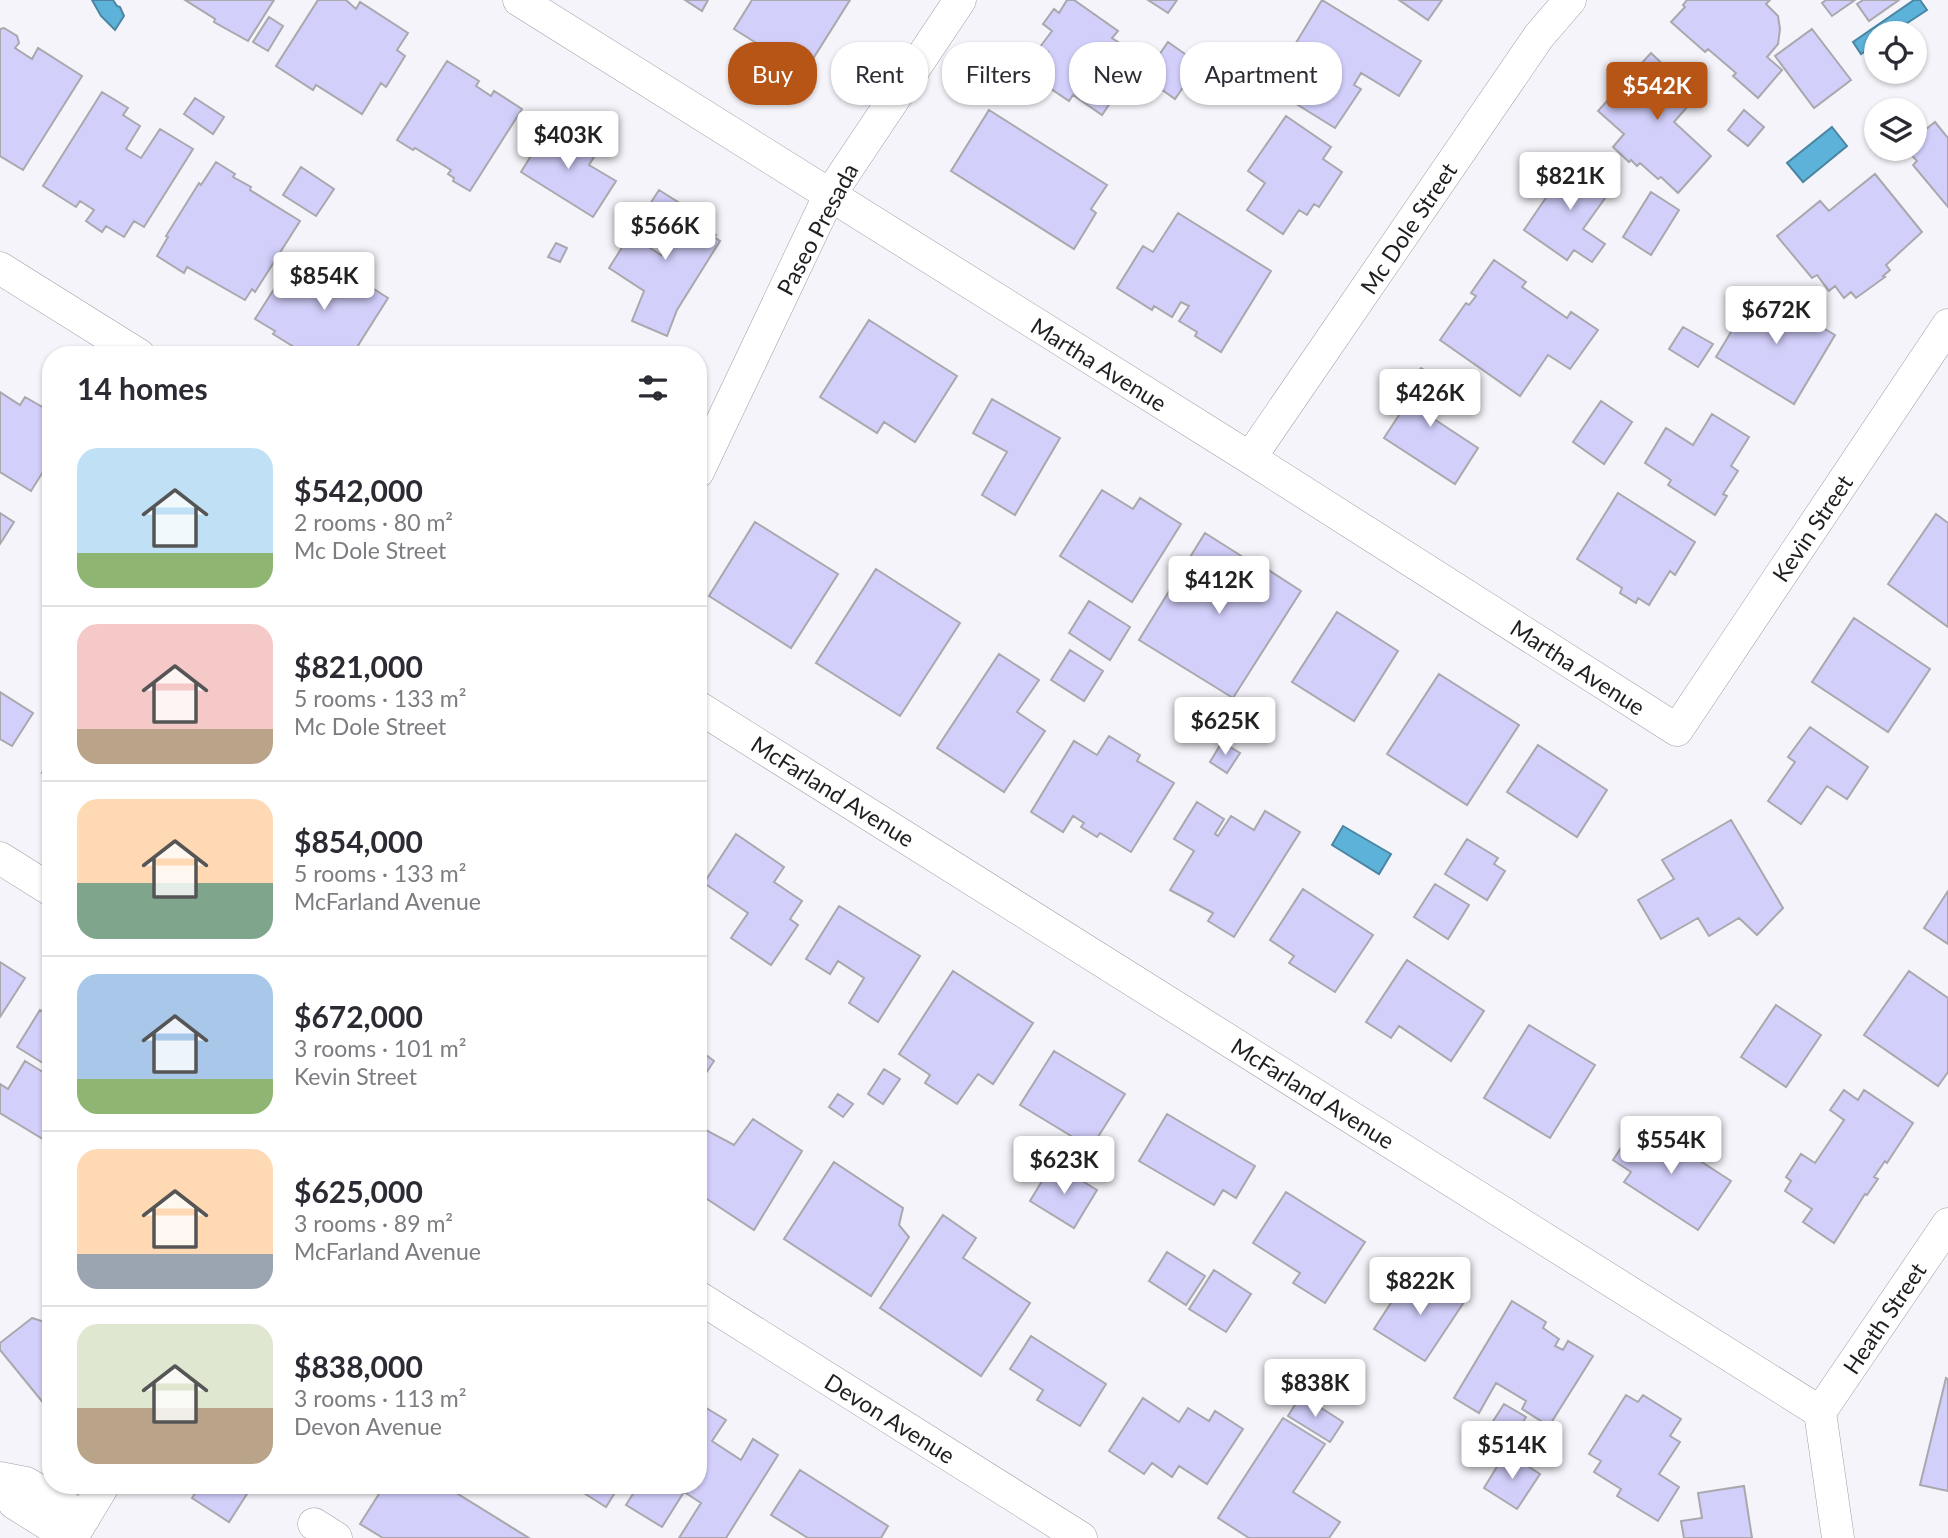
<!DOCTYPE html>
<meta charset="utf-8">
<style>
:root{--surface:#fff;--page:#f7f7f7;--text:#2b2b33;--muted:#7c7c81;--line:#e1e1e2;--accent:#b65516}
body{margin:0;font-family:Lato,sans-serif;background:var(--page);color:var(--text);height:100vh;display:flex;flex-direction:column;font-size:26px;white-space:nowrap}
*{box-sizing:border-box;margin:0}
p{font-size:23px;color:var(--muted)}
.icon{flex:none;width:38px;height:38px;fill:none;stroke:currentColor;stroke-width:2;stroke-linecap:round;stroke-linejoin:round}
.map{position:relative;flex:1;overflow:hidden}
.panel{position:absolute;left:42px;top:346px;width:665px;height:1148px;display:flex;flex-direction:column;background:var(--surface);border-radius:28px;box-shadow:0 2px 5px #0004}
.panel>*{flex:none}
.hud{position:absolute;left:728px;top:42px;width:665px;height:63px;display:flex;gap:14px}
.buttons{position:absolute;left:1864px;top:21px;display:grid;gap:14px}
.buttons a{display:grid;place-items:center;width:63px;height:63px;border-radius:50%;background:var(--surface);box-shadow:0 2px 5px #0004;font-size:35px}
.price{position:absolute;translate:-50% -60px;padding:0 16px;border-radius:7px;background:#fff;color:#222;font-size:23px;line-height:46px;filter:drop-shadow(0 2px 4px #0008)}
.price::after{content:'';position:absolute;left:50%;top:42px;width:21px;height:16px;margin-left:-10px;background:inherit;clip-path:polygon(0 0,100% 0,50% 100%)}
.price.current{background:var(--accent);color:#fff}
ul{padding:0;list-style:none}
li{display:flex;align-items:center;gap:21px;height:175px;padding:0 35px}
li+li{border-top:2px solid var(--line)}
li span{display:grid;place-items:center;flex:none;width:196px;height:140px;border-radius:21px;color:#555}
li>.icon{margin-inline-start:auto}
span .icon{width:84px;height:84px;fill:#fffc;stroke-width:1}
li b{font-size:30px}
h2{display:flex;justify-content:space-between;align-items:center;height:84px;padding:0 35px;font-size:30px}
.tag{padding:0 24px;border-radius:28px;background:var(--surface);box-shadow:0 2px 5px #0004;font-size:24px;line-height:63px}
.tag.current{background:var(--accent);color:#fff}
.map>svg:first-child{display:block}
</style>
<div class="map">
<svg width="1948" height="1538" viewBox="0 0 1948 1538">
<rect width="100%" height="100%" fill="#f4f4fa"/>
<!-- water -->
<path fill="#5db2da" stroke="#4a86a2" stroke-width="2" d="M92,0H113L117,6L120,7L124,16L115,30L101,16Z
M1914,0H1920L1927,10L1892,33H1876V44L1861,54L1853,42Z
M1832,127L1847,146L1803,182L1787,163Z
M1343,826L1391,854L1379,874L1332,845Z"/>
<!-- building -->
<path fill="#d2cffb" stroke="#a8a8ad" stroke-width="2" d="M185,0H274L248,41L214,22L215,19Z
M318,0H346L356,9L360,2L408,33L397,50L405,56L386,87L381,83L362,114L316,85L313,90L276,66Z
M685,0H708L702,11Z
M752,0H850L804,73L734,29Z
M1067,0H1074L1118,31L1112,38L1141,57L1102,115L1073,95L1069,101L1032,76L1048,52L1040,47L1052,31L1043,24L1054,9L1059,13Z
M1148,0H1177L1168,13Z
M1322,0L1421,61L1399,96L1361,73L1354,85L1361,89L1335,128L1272,89L1298,48L1294,46Z
M1399,0H1442L1428,20Z
M1687,0H1770L1766,4L1778,16L1780,29L1778,44L1767,57L1782,70L1758,98L1733,76L1736,73L1708,49L1705,52L1671,22L1685,7L1683,5Z
M1826,0H1855L1832,16L1822,3Z
M1863,0H1899L1869,21L1857,4Z
M269,17L283,26L268,51L253,42Z
M4,28L17,36L19,43L15,48L32,59L38,48L82,76L23,170L0,156V29Z
M1812,29L1851,80L1814,108L1775,56Z
M1168,42L1199,64L1175,99L1144,77Z
M1651,53L1674,75L1680,68L1703,89L1701,97L1693,105L1688,106L1674,122L1711,156L1678,193L1661,177L1658,179L1640,163L1637,166L1631,160L1629,162L1613,147L1624,134L1598,111Z
M1140,59L1151,66L1144,77L1133,69Z
M447,61L479,81L476,86L491,96L494,91L522,109L470,191L453,181L454,178L448,174L451,170L415,148L413,150L397,140Z
M102,92L128,108L123,115L140,126L126,149L141,158L160,129L193,149L144,227L134,221L124,237L106,226L102,232L86,221L94,210L80,201L76,207L43,186Z
M195,98L224,117L213,134L184,114Z
M989,110L1107,185L1091,209L1096,213L1074,249L951,171Z
M1744,110L1764,127L1748,146L1728,130Z
M1286,116L1331,147L1323,159L1342,172L1319,207L1314,204L1307,215L1299,210L1283,234L1247,210L1265,183L1248,171Z
M552,122L581,141L578,146L594,157L589,165L616,181L593,217L521,172Z
M1935,122L1948,138V207L1913,165L1917,161L1906,149H1914V139Z
M1567,156L1613,187L1583,229L1605,244L1592,262L1574,250L1567,260L1524,230L1558,180L1553,177Z
M216,162L235,174L233,177L251,187L250,190L300,221L255,292L252,289L245,300L187,267L184,273L157,256L168,237L166,236L199,183L201,185Z
M301,167L334,189L316,216L283,195Z
M1875,174L1922,232L1886,265L1890,270L1883,276L1885,277L1856,298L1851,292L1844,298L1835,286L1829,291L1817,275L1812,278L1777,236L1820,201L1829,211Z
M659,190L694,212L690,218L716,235L714,237L720,241L677,310L667,336L632,321L644,291L609,268L630,235L661,255L669,241L639,221Z
M1651,192L1679,210L1651,255L1623,237Z
M1178,213L1271,271L1221,352L1195,336L1197,332L1179,321L1189,306L1181,302L1172,317L1154,306L1152,310L1117,288L1143,246L1153,252Z
M556,243L567,248L560,262L548,257Z
M322,256L388,298L352,355H319L312,351L307,355L273,334L275,331L255,319L278,283L297,295Z
M1494,260L1526,282L1522,287L1567,318L1571,312L1598,330L1570,369L1548,355L1520,396L1440,340L1466,303L1469,305L1476,296L1471,293Z
M1757,289L1835,335L1794,404L1716,357Z
M869,320L957,376L915,442L884,422L877,433L820,397Z
M1683,327L1713,344L1698,367L1669,349Z
M1421,368L1453,388L1434,419L1478,448L1455,484L1384,438L1405,406L1399,402Z
M0,392L20,405L25,397L51,412V459L31,491L0,472Z
M992,399L1060,438L1015,515L982,495L1007,452L973,433Z
M1601,401L1632,422L1604,464L1573,442Z
M1712,414L1749,437L1731,466L1738,471L1723,494L1727,496L1715,515L1668,485L1671,480L1645,463L1666,428L1693,445Z
M1102,490L1133,509L1140,498L1181,524L1132,602L1060,556Z
M1618,493L1695,542L1675,575L1670,571L1649,605L1638,598L1636,603L1620,593L1622,588L1577,559Z
M0,513L14,522L0,544Z
M1936,514L1948,523V627L1888,584Z
M755,522L838,574L791,648L709,596Z
M1205,533L1254,564L1245,577L1257,585L1267,569L1301,591L1233,698L1139,640Z
M876,569L960,623L900,716L816,663Z
M1089,601L1130,627L1110,660L1069,633Z
M1337,612L1398,651L1354,721L1292,682Z
M1854,618L1930,669L1888,732L1812,682Z
M1070,650L1103,671L1084,701L1051,680Z
M999,654L1039,680L1017,712L1045,731L1004,792L937,748Z
M1439,674L1519,725L1467,805L1387,754Z
M0,692L33,713L12,746L0,739Z
M1810,727L1868,767L1847,799L1827,786L1801,824L1768,801L1795,762L1788,757Z
M1109,736L1140,755L1137,761L1174,783L1131,852L1100,833L1097,837L1081,827L1084,823L1073,816L1063,832L1031,812L1074,741L1097,755Z
M1222,742L1240,753L1227,773L1210,762Z
M1538,745L1607,790L1577,837L1507,792Z
M51,759V778L42,773Z
M1197,802L1224,819L1215,834L1218,836L1231,816L1254,830L1265,811L1300,832L1234,937L1208,921L1213,913L1170,890L1194,851L1174,839Z
M1731,820L1783,908L1757,935L1739,918L1709,936L1698,918L1661,939L1638,900L1674,879L1662,860Z
M736,834L784,867L774,882L802,901L790,919L798,925L771,965L731,938L748,913L704,883Z
M1467,839L1498,858L1494,864L1505,871L1487,900L1445,874Z
M1435,884L1469,905L1448,939L1414,917Z
M1303,889L1373,935L1335,992L1289,963L1294,956L1270,940Z
M1948,891V944L1924,928Z
M839,906L920,956L878,1022L849,1003L864,978L838,961L830,974L806,959Z
M1407,960L1484,1011L1451,1061L1399,1026L1391,1038L1366,1022Z
M0,962L25,978L0,1017Z
M953,971L1033,1023L993,1084L978,1074L957,1104L925,1083L930,1075L899,1054Z
M1909,971L1948,998V1072L1938,1086L1864,1035Z
M1776,1005L1821,1035L1786,1087L1741,1057Z
M40,1010L51,1017V1068L17,1047Z
M1529,1025L1595,1065L1550,1138L1484,1098Z
M698,1049L714,1061L698,1085Z
M1054,1051L1125,1094L1091,1148L1020,1105Z
M25,1061L51,1077V1144L0,1113V1084L8,1089Z
M884,1069L900,1079L883,1104L868,1094Z
M1844,1090L1858,1100L1864,1090L1913,1123L1887,1163L1885,1161L1874,1177L1878,1179L1867,1195L1865,1194L1834,1243L1803,1222L1812,1209L1785,1191L1791,1181L1786,1177L1801,1154L1815,1163L1844,1120L1830,1110Z
M838,1094L853,1104L843,1117L829,1107Z
M1167,1114L1255,1166L1236,1198L1223,1190L1214,1205L1139,1161Z
M753,1119L802,1151L754,1230L698,1193V1143L706,1130L734,1145Z
M1639,1121L1731,1181L1698,1230L1624,1182L1631,1172L1613,1160Z
M834,1162L903,1208L899,1225L909,1237L871,1296L784,1239Z
M1053,1163L1097,1190L1074,1228L1030,1201Z
M1286,1192L1365,1242L1325,1303L1293,1283L1300,1273L1253,1243Z
M943,1215L976,1238L963,1258L1030,1303L981,1376L880,1308Z
M1167,1252L1205,1276L1186,1305L1149,1281Z
M1214,1270L1251,1294L1226,1332L1189,1309Z
M1406,1280L1419,1289L1423,1282L1440,1293L1447,1283L1468,1296L1425,1361L1374,1329Z
M1512,1301L1546,1322L1543,1328L1559,1339L1555,1346L1563,1350L1568,1341L1593,1356L1549,1426L1522,1409L1526,1401L1496,1383L1479,1413L1454,1398Z
M32,1318L51,1324V1400L45,1405L0,1350V1343Z
M1031,1336L1106,1384L1080,1426L1037,1400L1043,1390L1010,1369Z
M1946,1378L1948,1379V1491L1920,1485Z
M1301,1395L1343,1422L1330,1442L1288,1416Z
M1626,1395L1638,1402L1643,1395L1681,1419L1670,1436L1680,1442L1659,1474L1679,1487L1658,1521L1617,1496L1621,1489L1594,1472L1601,1461L1589,1454Z
M1143,1398L1179,1422L1188,1408L1209,1421L1215,1411L1243,1429L1207,1484L1179,1466L1172,1477L1152,1463L1144,1474L1109,1451Z
M698,1403L726,1420L712,1441L741,1460L753,1439L778,1455L726,1538H679L701,1503L684,1492L662,1527L626,1505L638,1486H698Z
M1504,1404L1526,1417L1512,1440L1490,1426Z
M1283,1418L1325,1444L1293,1492L1340,1522L1329,1538H1249L1218,1518Z
M1506,1452L1540,1474L1517,1509L1484,1488Z
M800,1470L888,1526L881,1538H808L771,1515Z
M200,1486H252L229,1522L192,1498Z
M384,1486H445L529,1538H383L360,1524Z
M577,1486H619L606,1507L576,1488Z
M1744,1486L1752,1538H1684L1681,1521L1702,1518L1698,1493Z"/>
<g fill="none" stroke-linecap="round" stroke-linejoin="round">
<!-- minor casing -->
<g stroke="#9f9ea4" stroke-width="33">
<path id="minor" d="M519,0L1250,458L1677,730L1948,325
M0,268L139,355
M1250,458L1539,36L1570,0
M698,472L829,196L960,0
M698,707L1820,1412L1838,1538
M0,858L51,890
M698,1297L1081,1538
M1820,1412L1948,1224
M0,1478L26,1483L84,1518
M3,1480L14,1503L70,1538
M314,1524L336,1538
M74,1534L103,1486"/>
</g>
<!-- minor -->
<use href="#minor" stroke="#fff" stroke-width="32"/>
</g>
<g text-anchor="middle" dominant-baseline="central" stroke-width="6" stroke-linejoin="round" paint-order="stroke">
<!-- street labels -->
<g font-size="23" fill="#1f1f21" stroke="#fff">
<text transform="translate(1408 228) rotate(-56)">Mc Dole Street</text>
<text transform="translate(817 229) rotate(-62)">Paseo Presada</text>
<text transform="translate(1099 364) rotate(32)">Martha Avenue</text>
<text transform="translate(1812 528) rotate(-56)">Kevin Street</text>
<text transform="translate(1578 667) rotate(33)">Martha Avenue</text>
<text transform="translate(833 791) rotate(32)">McFarland Avenue</text>
<text transform="translate(1313 1093) rotate(32)">McFarland Avenue</text>
<text transform="translate(1884 1318) rotate(-56)">Heath Street</text>
<text transform="translate(890 1418) rotate(32)">Devon Avenue</text>
</g>
</g>
</svg>
<div class="buttons">
<a><svg class="icon" aria-label="locate" viewBox="0 0 24 24"><circle cx="12" cy="12" r="6"/><path d="M12 2v4M12 18v4M2 12h4M18 12h4"/></svg></a>
<a><svg class="icon" aria-label="layers" viewBox="0 0 24 24"><path d="M12 4l9 5-9 5-9-5zM3 14l9 5 9-5"/></svg></a>
</div>
<b class="price current" style="left:1657px;top:122px">$542K</b>
<b class="price" style="left:568px;top:171px">$403K</b>
<b class="price" style="left:1570px;top:212px">$821K</b>
<b class="price" style="left:665px;top:262px">$566K</b>
<b class="price" style="left:324px;top:312px">$854K</b>
<b class="price" style="left:1776px;top:346px">$672K</b>
<b class="price" style="left:1430px;top:429px">$426K</b>
<b class="price" style="left:1219px;top:616px">$412K</b>
<b class="price" style="left:1225px;top:757px">$625K</b>
<b class="price" style="left:1671px;top:1176px">$554K</b>
<b class="price" style="left:1064px;top:1196px">$623K</b>
<b class="price" style="left:1420px;top:1317px">$822K</b>
<b class="price" style="left:1315px;top:1419px">$838K</b>
<b class="price" style="left:1512px;top:1481px">$514K</b>
<div class="hud">
<a class="tag current">Buy</a>
<a class="tag">Rent</a>
<a class="tag">Filters</a>
<a class="tag">New</a>
<a class="tag">Apartment</a>
</div>
<section class="panel">
<h2>14 homes<svg class="icon" aria-label="filters" viewBox="0 0 24 24"><path d="M4 7h16M4 17h16"/><circle cx="9" cy="7" r="2"/><circle cx="15" cy="17" r="2"/></svg></h2>
<ul>
<li><span style="background:linear-gradient(#bfe0f5 75%,#8fb573 0)"><svg class="icon" aria-label="home" viewBox="0 0 24 24"><path d="M3 11l9-7 9 7M6 9v11h12V9"/></svg></span><div><b>$542,000</b><p>2 rooms · 80 m²</p><p>Mc Dole Street</p></div></li>
<li><span style="background:linear-gradient(#f6c9c9 75%,#b9a48a 0)"><svg class="icon" aria-label="home" viewBox="0 0 24 24"><path d="M3 11l9-7 9 7M6 9v11h12V9"/></svg></span><div><b>$821,000</b><p>5 rooms · 133 m²</p><p>Mc Dole Street</p></div></li>
<li><span style="background:linear-gradient(#ffd9b3 60%,#7fa58c 0)"><svg class="icon" aria-label="home" viewBox="0 0 24 24"><path d="M3 11l9-7 9 7M6 9v11h12V9"/></svg></span><div><b>$854,000</b><p>5 rooms · 133 m²</p><p>McFarland Avenue</p></div></li>
<li><span style="background:linear-gradient(#a9c7e8 75%,#8fb573 0)"><svg class="icon" aria-label="home" viewBox="0 0 24 24"><path d="M3 11l9-7 9 7M6 9v11h12V9"/></svg></span><div><b>$672,000</b><p>3 rooms · 101 m²</p><p>Kevin Street</p></div></li>
<li><span style="background:linear-gradient(#ffd9b3 75%,#9aa5b1 0)"><svg class="icon" aria-label="home" viewBox="0 0 24 24"><path d="M3 11l9-7 9 7M6 9v11h12V9"/></svg></span><div><b>$625,000</b><p>3 rooms · 89 m²</p><p>McFarland Avenue</p></div></li>
<li><span style="background:linear-gradient(#dfe7d0 60%,#b9a48a 0)"><svg class="icon" aria-label="home" viewBox="0 0 24 24"><path d="M3 11l9-7 9 7M6 9v11h12V9"/></svg></span><div><b>$838,000</b><p>3 rooms · 113 m²</p><p>Devon Avenue</p></div></li>
</ul>
</section>
</div>
